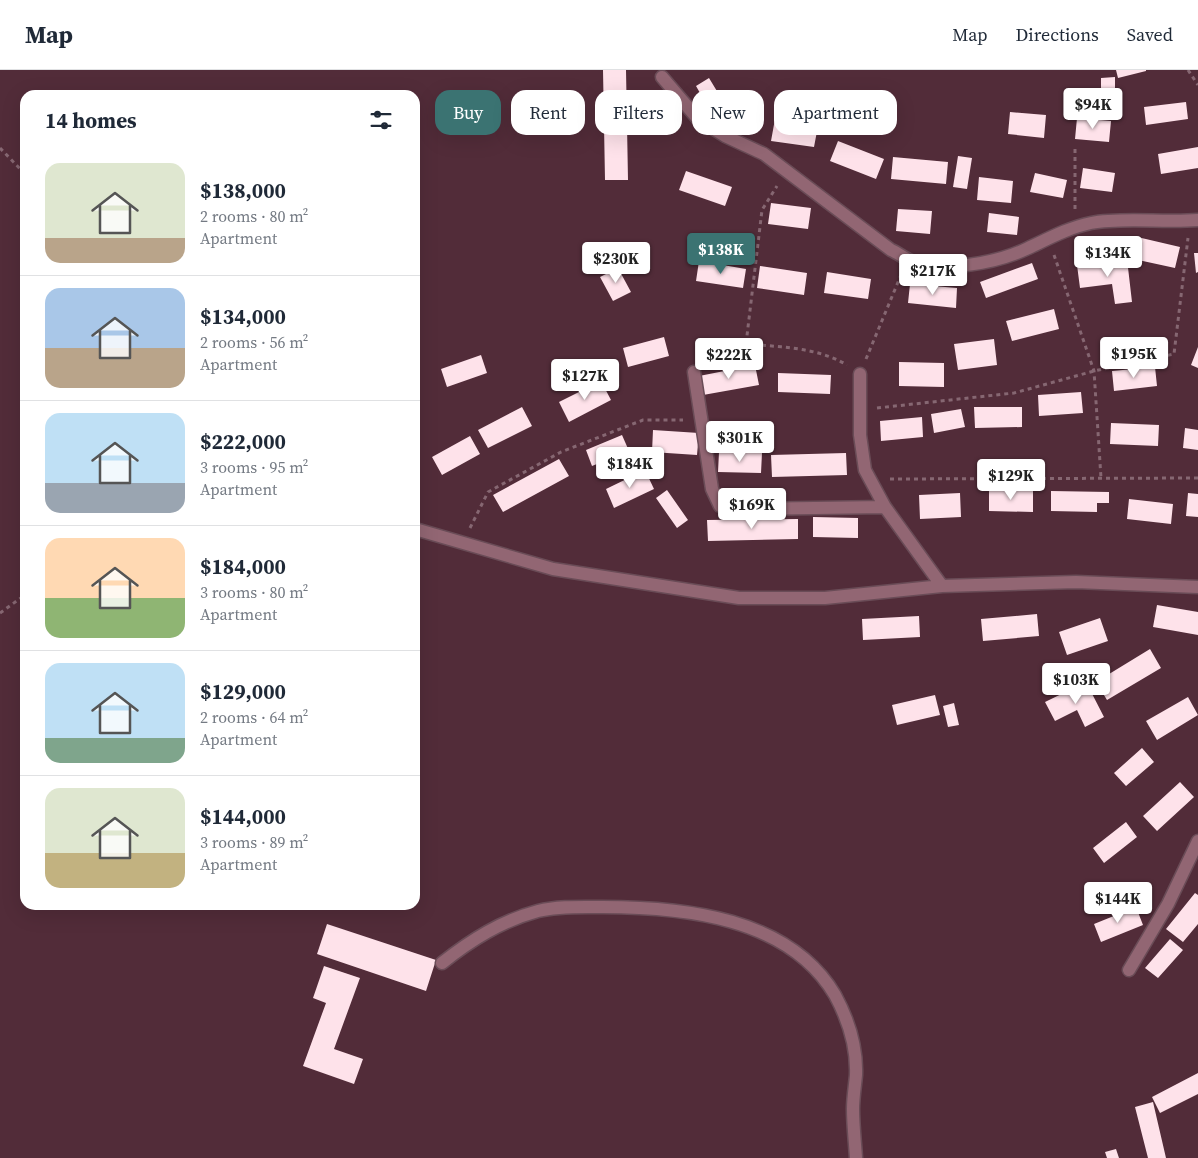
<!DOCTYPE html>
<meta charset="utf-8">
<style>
:root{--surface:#fff;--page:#f2f2f3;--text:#1f2937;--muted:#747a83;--line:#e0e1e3;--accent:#3b7372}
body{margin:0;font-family:"Source Serif 4",serif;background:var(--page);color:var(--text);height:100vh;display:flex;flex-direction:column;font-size:19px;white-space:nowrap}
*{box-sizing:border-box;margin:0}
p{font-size:16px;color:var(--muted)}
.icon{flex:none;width:28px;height:28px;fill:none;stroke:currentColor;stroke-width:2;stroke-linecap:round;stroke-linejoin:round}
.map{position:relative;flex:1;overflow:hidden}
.panel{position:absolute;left:20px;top:20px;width:400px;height:820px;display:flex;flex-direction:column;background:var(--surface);border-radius:15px;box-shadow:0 5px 20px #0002}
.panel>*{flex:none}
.top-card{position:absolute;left:435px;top:20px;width:475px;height:45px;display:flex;gap:10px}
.price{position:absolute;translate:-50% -42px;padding:0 11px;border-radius:5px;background:#fff;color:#222;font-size:16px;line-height:32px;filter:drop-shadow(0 1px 2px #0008)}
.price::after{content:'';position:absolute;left:50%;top:30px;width:15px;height:11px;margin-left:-8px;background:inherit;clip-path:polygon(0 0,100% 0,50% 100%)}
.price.current{background:var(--accent);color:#fff}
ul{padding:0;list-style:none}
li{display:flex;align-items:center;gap:15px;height:125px;padding:0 25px}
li+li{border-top:1px solid var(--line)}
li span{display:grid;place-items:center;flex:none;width:140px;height:100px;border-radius:15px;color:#555}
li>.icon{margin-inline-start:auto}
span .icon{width:60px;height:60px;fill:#fffc;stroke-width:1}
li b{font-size:21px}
h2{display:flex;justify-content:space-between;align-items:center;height:60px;padding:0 25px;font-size:21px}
.pill{padding:0 18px;border-radius:15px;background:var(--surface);box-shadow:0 5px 20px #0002;font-size:18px;line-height:45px}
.pill.current{background:var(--accent);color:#fff}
header{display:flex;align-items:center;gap:30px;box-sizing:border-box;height:70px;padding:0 25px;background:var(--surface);border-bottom:1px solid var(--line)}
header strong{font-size:24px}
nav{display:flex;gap:28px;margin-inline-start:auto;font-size:18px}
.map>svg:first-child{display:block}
</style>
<header>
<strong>Map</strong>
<nav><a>Map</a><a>Directions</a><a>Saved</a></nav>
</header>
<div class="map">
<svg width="1198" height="1088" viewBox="0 0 1198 1088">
<rect width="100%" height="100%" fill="#522c39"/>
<!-- building -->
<path fill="#fee2ea" d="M603,0H626L628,110H605Z
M1116,0H1146V1L1118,8Z
M1115,7V29H1101V8Z
M709,8L726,36L712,44L696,16Z
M1186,32L1188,49L1146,55L1144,37Z
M1010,42L1046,45L1044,68L1008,64Z
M1077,48L1111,51L1109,72L1075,69Z
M775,49L818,56L814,77L771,71Z
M838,71L884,89L876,109L830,91Z
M1198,77V98L1161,104L1158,84Z
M958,86L972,88L967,119L953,117Z
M893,87L948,92L946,114L891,109Z
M1083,98L1115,103L1112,122L1080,118Z
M686,101L732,117L725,136L679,120Z
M1035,103L1067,110L1063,128L1030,122Z
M979,107L1013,111L1011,133L977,130Z
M771,133L811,138L808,159L768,154Z
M898,139L932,141L930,164L896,161Z
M989,143L1019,147L1017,165L987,162Z
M1133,166L1180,177L1175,198L1129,188Z
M1194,183H1198V202L1196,203Z
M1127,189L1132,232L1115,234L1112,214L1080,218L1077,195Z
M699,191L746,199L743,218L696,211Z
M1032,193L1038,209L986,228L980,212Z
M760,196L807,203L804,225L757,218Z
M618,198L631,222L613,231L600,207Z
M827,202L871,209L868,229L824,223Z
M910,214L957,218L956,238L908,233Z
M1054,239L1059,259L1012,271L1006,251Z
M664,267L669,286L628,297L623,278Z
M994,269L997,295L958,300L954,274Z
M1198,277V298L1191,295Z
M481,285L487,303L447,317L441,299Z
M899,292L944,293V317L899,316Z
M755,295L759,315L703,325L699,306Z
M1155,297L1157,316L1114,321L1112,301Z
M778,303L831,305L830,324L778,322Z
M601,311L611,330L569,352L559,332Z
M1081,322L1083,343L1039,346L1038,325Z
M522,337L532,356L488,378L478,360Z
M974,337H1022V357L975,358Z
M961,339L965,357L934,363L931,344Z
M922,347L923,367L881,371L880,351Z
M1111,353L1159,355L1158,376L1110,374Z
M1185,358L1198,360V380L1183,378Z
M653,360L699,363L697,385L652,382Z
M622,365L629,381L592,396L586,380Z
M470,366L480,384L442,405L432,387Z
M719,382L762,383L761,403L718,402Z
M846,383L847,405L772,407L771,385Z
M559,389L569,406L503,442L493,425Z
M645,400L654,419L614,438L606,419Z
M667,420L688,450L677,458L656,428Z
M989,421H1033V442L989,441Z
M1051,421L1109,422V433H1097V442L1051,441Z
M960,423L961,447L920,449L919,425Z
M1188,423L1198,424V447L1186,446Z
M1129,429L1173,434L1171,454L1127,449Z
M813,447L858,448V468L813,467Z
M798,449V469L708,471L707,450Z
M1157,535L1198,542V565L1153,557Z
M1037,544L1039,566L983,571L981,549Z
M919,546L920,567L863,570L862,549Z
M1100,548L1108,571L1067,585L1059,562Z
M1150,579L1161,598L1107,630L1096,612Z
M1086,612L1104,647L1085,657L1077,640L1055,651L1045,632Z
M935,625L940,645L897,655L892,635Z
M1188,627L1198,645L1157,670L1146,651Z
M954,633L959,655L948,657L943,636Z
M1142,678L1154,692L1126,716L1114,703Z
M1180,712L1194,727L1157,761L1143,746Z
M1126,752L1137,767L1104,793L1093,778Z
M1195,823L1198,825V854L1183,872L1166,859Z
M1136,837L1143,855L1101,872L1094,854Z
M327,854L436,890L426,921L317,884Z
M1170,869L1183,880L1158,908L1145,898Z
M324,896L360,908L334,979L363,989L354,1014L303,996L326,933L313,928Z
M1198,1003V1024L1160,1043L1152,1027Z
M1153,1032L1166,1088H1148L1135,1037Z
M1116,1079L1119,1088H1107L1105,1082Z"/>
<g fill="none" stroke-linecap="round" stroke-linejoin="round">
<!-- street casing -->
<g stroke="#6a4c57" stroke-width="15">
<path id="street" d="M662,7L698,49L725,66L764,84L891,180C898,183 904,188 911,191C942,203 995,193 1024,180C1046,170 1067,158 1091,153C1122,147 1165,153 1198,150
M694,302L712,419L720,436L735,439L885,437
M860,304V365L865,400L885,437L942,516
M415,459L553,499L739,528H825L942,516L1076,512L1198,517
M442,893C471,870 501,851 538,841C558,836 581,837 602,837C683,837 789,847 835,925C848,949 857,978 856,1005C855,1016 853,1028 853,1039C853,1055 855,1072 856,1088
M1129,900L1168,834L1198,771"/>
</g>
<!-- path -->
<path stroke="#866772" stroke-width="3" stroke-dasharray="4 4" stroke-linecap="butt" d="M1188,0L1198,15
M0,78L25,104
M1075,139V77
M1054,185L1094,301L1101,408
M746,274C780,277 817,277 847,295
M700,285L746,274L762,140L777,116
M866,289L901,205
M877,338L1014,323L1094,301L1174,284L1188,168
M890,409L1198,408
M470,458L488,422L561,382L643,350H683
M0,543L25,525"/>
<!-- street -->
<use href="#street" stroke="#926673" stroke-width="12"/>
</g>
</svg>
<b class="price" style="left:1093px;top:60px">$94K</b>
<b class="price current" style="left:721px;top:205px">$138K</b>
<b class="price" style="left:1108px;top:208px">$134K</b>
<b class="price" style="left:616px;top:214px">$230K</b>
<b class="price" style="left:933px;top:226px">$217K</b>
<b class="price" style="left:1134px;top:309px">$195K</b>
<b class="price" style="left:729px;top:310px">$222K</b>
<b class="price" style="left:585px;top:331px">$127K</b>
<b class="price" style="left:740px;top:393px">$301K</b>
<b class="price" style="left:630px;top:419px">$184K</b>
<b class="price" style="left:1011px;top:431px">$129K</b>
<b class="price" style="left:752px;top:460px">$169K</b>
<b class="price" style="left:1076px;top:635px">$103K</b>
<b class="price" style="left:1118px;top:854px">$144K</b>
<div class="top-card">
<a class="pill current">Buy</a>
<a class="pill">Rent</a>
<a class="pill">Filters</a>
<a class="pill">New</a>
<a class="pill">Apartment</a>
</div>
<section class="panel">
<h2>14 homes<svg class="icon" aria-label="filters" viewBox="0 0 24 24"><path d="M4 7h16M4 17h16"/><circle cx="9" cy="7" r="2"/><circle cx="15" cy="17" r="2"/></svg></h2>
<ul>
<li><span style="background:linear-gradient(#dfe7d0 75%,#b9a48a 0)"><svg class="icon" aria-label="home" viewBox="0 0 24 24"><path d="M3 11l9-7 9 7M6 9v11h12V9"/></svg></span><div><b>$138,000</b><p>2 rooms · 80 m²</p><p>Apartment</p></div></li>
<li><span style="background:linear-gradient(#a9c7e8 60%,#b9a48a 0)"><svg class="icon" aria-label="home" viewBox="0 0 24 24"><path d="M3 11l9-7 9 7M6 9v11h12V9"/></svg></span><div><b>$134,000</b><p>2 rooms · 56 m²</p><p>Apartment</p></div></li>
<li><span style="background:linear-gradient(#bfe0f5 70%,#9aa5b1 0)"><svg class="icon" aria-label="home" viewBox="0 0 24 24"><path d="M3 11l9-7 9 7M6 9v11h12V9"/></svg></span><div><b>$222,000</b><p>3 rooms · 95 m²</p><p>Apartment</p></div></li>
<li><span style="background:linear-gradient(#ffd9b3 60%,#8fb573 0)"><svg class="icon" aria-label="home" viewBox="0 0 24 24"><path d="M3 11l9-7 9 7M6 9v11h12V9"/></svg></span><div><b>$184,000</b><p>3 rooms · 80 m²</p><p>Apartment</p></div></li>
<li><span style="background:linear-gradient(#bfe0f5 75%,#7fa58c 0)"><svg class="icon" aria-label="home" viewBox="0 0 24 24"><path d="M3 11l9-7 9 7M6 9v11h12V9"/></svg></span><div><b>$129,000</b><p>2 rooms · 64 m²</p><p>Apartment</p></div></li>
<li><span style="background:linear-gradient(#dfe7d0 65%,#c2b280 0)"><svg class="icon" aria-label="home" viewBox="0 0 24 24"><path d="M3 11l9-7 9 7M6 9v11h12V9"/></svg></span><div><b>$144,000</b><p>3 rooms · 89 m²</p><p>Apartment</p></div></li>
</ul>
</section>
</div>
